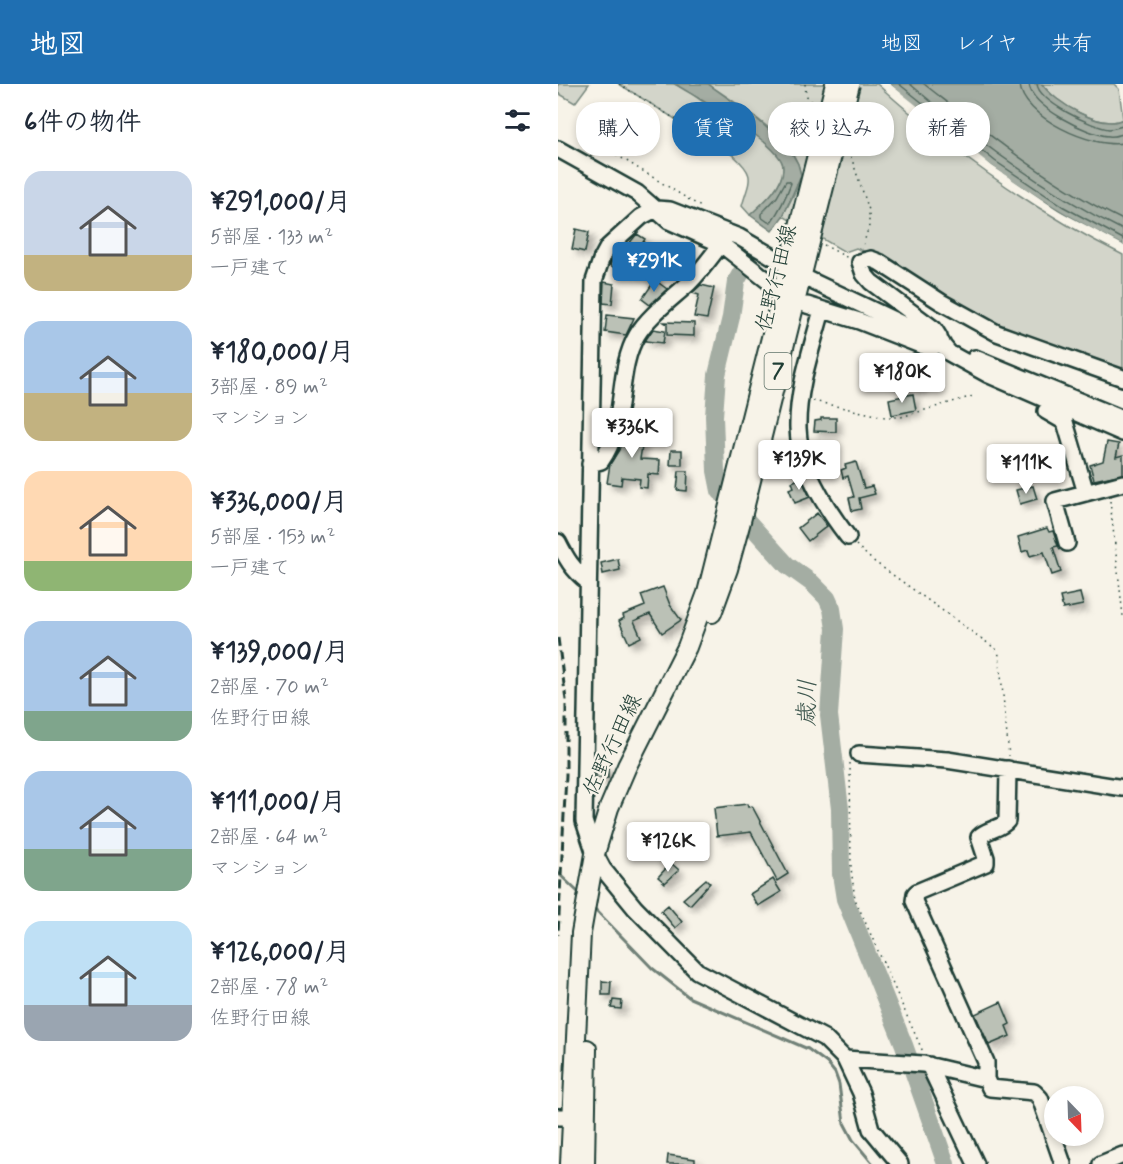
<!DOCTYPE html>
<html lang="ja">
<meta charset="utf-8">
<style>
:root{--surface:#fff;--page:#f2f2f3;--text:#1f2937;--muted:#747a83;--accent:#1f6fb2}
body{margin:0;font-family:Mynerve,"Klee One",sans-serif;background:var(--page);color:var(--text);height:100vh;display:flex;flex-direction:column;font-size:22px;white-space:nowrap}
*{box-sizing:border-box;margin:0}
p{font-size:20px;color:var(--muted)}
.icon{flex:none;width:33px;height:33px;fill:none;stroke:currentColor;stroke-width:2;stroke-linecap:round;stroke-linejoin:round}
.map{position:relative;flex:1;overflow:hidden}
.panel{display:flex;flex-direction:column;background:var(--surface);width:558px}
.panel>*{flex:none}
.top-card{position:absolute;left:18px;top:18px;width:456px;height:54px;display:flex;gap:12px}
.needle{width:39px;rotate:157deg}
.buttons{position:absolute;left:486px;top:1002px;display:grid;gap:12px}
.buttons a{display:grid;place-items:center;width:60px;height:60px;border-radius:50%;background:var(--surface);box-shadow:0 3px 9px #0003;font-size:30px}
.price{position:absolute;translate:-50% -51px;padding:0 14px;border-radius:6px;background:#fff;color:#222;font-size:20px;line-height:39px;filter:drop-shadow(0 2px 3px #0008)}
.price::after{content:'';position:absolute;left:50%;top:36px;width:18px;height:14px;margin-left:-9px;background:inherit;clip-path:polygon(0 0,100% 0,50% 100%)}
.price.active{background:var(--accent);color:#fff}
ul{padding:0;list-style:none}
li{display:flex;align-items:center;gap:18px;height:150px;padding:0 24px}
li span{display:grid;place-items:center;flex:none;width:168px;height:120px;border-radius:18px;color:#555}
li>.icon{margin-inline-start:auto}
span .icon{width:72px;height:72px;fill:#fffc;stroke-width:1}
li b{font-size:26px}
h2{display:flex;justify-content:space-between;align-items:center;height:72px;padding:0 24px;font-size:26px}
.tag{padding:0 21px;border-radius:24px;background:var(--surface);box-shadow:0 3px 9px #0003;font-size:21px;line-height:54px}
.tag.active{background:var(--accent);color:#fff}
header{display:flex;align-items:center;gap:36px;box-sizing:border-box;height:84px;padding:0 30px;background:var(--accent);color:#fff}
header strong{font-size:28px}
nav{display:flex;gap:33px;margin-inline-start:auto;font-size:21px}
main{display:flex;flex:1;min-height:0}
.map>svg:first-child{display:block}
</style>
<header>
<strong>地図</strong>
<nav><a>地図</a><a>レイヤ</a><a>共有</a></nav>
</header>
<main>
<section class="panel">
<h2>6件の物件<svg class="icon" aria-label="filters" viewBox="0 0 24 24"><path d="M4 7h16M4 17h16"/><circle cx="9" cy="7" r="2"/><circle cx="15" cy="17" r="2"/></svg></h2>
<ul>
<li><span style="background:linear-gradient(#c9d6e8 70%,#c2b280 0)"><svg class="icon" aria-label="home" viewBox="0 0 24 24"><path d="M3 11l9-7 9 7M6 9v11h12V9"/></svg></span><div><b>¥291,000/月</b><p>5部屋 · 133 m²</p><p>一戸建て</p></div></li>
<li><span style="background:linear-gradient(#a9c7e8 60%,#c2b280 0)"><svg class="icon" aria-label="home" viewBox="0 0 24 24"><path d="M3 11l9-7 9 7M6 9v11h12V9"/></svg></span><div><b>¥180,000/月</b><p>3部屋 · 89 m²</p><p>マンション</p></div></li>
<li><span style="background:linear-gradient(#ffd9b3 75%,#8fb573 0)"><svg class="icon" aria-label="home" viewBox="0 0 24 24"><path d="M3 11l9-7 9 7M6 9v11h12V9"/></svg></span><div><b>¥336,000/月</b><p>5部屋 · 153 m²</p><p>一戸建て</p></div></li>
<li><span style="background:linear-gradient(#a9c7e8 75%,#7fa58c 0)"><svg class="icon" aria-label="home" viewBox="0 0 24 24"><path d="M3 11l9-7 9 7M6 9v11h12V9"/></svg></span><div><b>¥139,000/月</b><p>2部屋 · 70 m²</p><p>佐野行田線</p></div></li>
<li><span style="background:linear-gradient(#a9c7e8 65%,#7fa58c 0)"><svg class="icon" aria-label="home" viewBox="0 0 24 24"><path d="M3 11l9-7 9 7M6 9v11h12V9"/></svg></span><div><b>¥111,000/月</b><p>2部屋 · 64 m²</p><p>マンション</p></div></li>
<li><span style="background:linear-gradient(#bfe0f5 70%,#9aa5b1 0)"><svg class="icon" aria-label="home" viewBox="0 0 24 24"><path d="M3 11l9-7 9 7M6 9v11h12V9"/></svg></span><div><b>¥126,000/月</b><p>2部屋 · 78 m²</p><p>佐野行田線</p></div></li>
</ul>
</section>
<div class="map">
<svg width="565" height="1080" viewBox="0 0 565 1080">
<defs>
<filter id="shadow"><feDropShadow dx="5" dy="5" stdDeviation="3" flood-color="#0004"/></filter>
</defs>
<rect width="100%" height="100%" fill="#f7f3e8"/>
<filter id="ink" filterUnits="userSpaceOnUse"><feTurbulence type="fractalNoise" baseFrequency=".0167" numOctaves="2"/><feDisplacementMap in="SourceGraphic" scale="12" xChannelSelector="R" yChannelSelector="G"/><feConvolveMatrix kernelMatrix="1 2 1 2 8 2 1 2 1" color-interpolation-filters="sRGB"/></filter>
<g filter="url(#ink)">
<!-- green -->
<path fill="#d3d5ca" stroke="#79897f" stroke-width="1.5" d="M0,0H31L17,19L0,9Z
M61,0C74,0 105,0 116,0C126,3 136,12 144,17C163,28 225,60 225,83C226,102 205,119 192,131L184,122C192,94 198,92 175,71Z
M150,0H319C392,66 476,127 565,171V287L439,249L313,170L298,164L287,168L225,132C230,121 243,100 242,89C240,57 175,17 150,0Z
M484,0H556L561,5L565,35C544,47 496,18 484,0Z"/>
<!-- water -->
<path fill="#a4ada3" stroke="#6f8077" stroke-width="1.5" d="M117,0H150L199,35L231,64L240,80L243,91L225,132L214,147L192,131C205,119 226,102 225,83C225,60 137,13 117,0Z
M332,0H484C496,18 544,47 565,35V161C481,120 402,63 332,0Z"/>
<!-- pier -->
<path fill="#f7f3e8" d="M329,0H332L434,82L501,127L565,161V164L500,130L432,85L344,14Z"/>
<g fill="none" stroke-linecap="round" stroke-linejoin="round">
<!-- shore -->
<path stroke="#546a60" stroke-width="1.5" d="M341,0L437,77L504,122L565,155
M352,0C417,56 488,108 565,146
M366,0C430,50 492,101 565,136
M462,0C463,33 536,65 565,59
M471,0C473,23 530,51 551,52C556,53 560,51 565,50
M479,0C481,18 534,43 551,45C556,45 560,43 565,42
M228,97H231L233,99C228,113 222,126 213,138H210L203,133V130L219,113Z"/>
<!-- stream -->
<path stroke="#6f8077" stroke-width="3" d="M0,789L22,810
M35,823L94,884L132,914L250,965L269,979L277,989L281,1000L286,1039L295,1056L315,1080"/>
<!-- river -->
<path stroke="#a4ada3" stroke-width="18" d="M183,189L178,198L173,233L159,291L156,332L158,387L162,407L229,481L254,499L269,514L274,525L277,545L271,631L282,725L283,790L287,815L346,961L388,1080"/>
</g>
<!-- building -->
<path fill="#bbc1b6" stroke="#1f3d34" stroke-width="1.5" filter="url(#shadow)" d="M18,145L31,148L27,168L14,165Z
M79,150L87,155L76,173L100,182L95,195L62,182L60,186L52,181L60,167L67,161L69,162Z
M97,196L109,205L92,221L84,215Z
M46,198L56,200L54,220L45,219Z
M143,201L156,204L149,235L136,233L141,211L134,209Z
M49,231L76,234L68,251L47,248Z
M106,238L136,239V252L109,251V240Z
M95,245L107,247L105,259L87,257Z
M329,288L365,296L363,305L327,297Z
M355,310L358,326L334,331L331,315Z
M263,334H278V348L256,347L257,337L263,336Z
M68,340L87,344L82,375L102,376L101,391L90,390L89,404L81,403L82,395L64,393L63,401L49,399L52,380L61,366Z
M549,358L561,360L558,373L565,371V390L536,396L532,381L545,377Z
M113,366H124V381H112Z
M298,378L306,404L314,402L317,410L301,414L303,425L294,427L291,414L296,413L290,392L285,394L283,386L288,384L287,381Z
M121,387H130L129,407L119,406Z
M243,394L252,413L237,419L231,405L236,403L234,398Z
M475,402L479,415L462,420L458,406Z
M259,429L269,442L250,457L240,444Z
M489,444L491,448L495,447L500,462L495,463L503,488L494,491L486,468L472,472L470,466L464,468L460,453Z
M60,475L62,486L45,490L43,479Z
M105,503L112,521L123,536L104,549L92,530L76,537L83,553L71,559L61,537L66,534L65,531L87,522L83,511Z
M522,509L525,521L505,525L502,513Z
M38,683H50V694H38Z
M189,720L190,723L194,722L230,790L219,797L193,748L159,752L156,724Z
M113,779L121,786L107,799L100,793Z
M148,795L152,799L132,821L125,815Z
M215,795L223,808L200,822L192,810Z
M110,821L124,838L117,844L103,827Z
M44,897L53,898L52,911H44Z
M55,916L64,917L63,925L53,924Z
M443,918L452,940L448,942L452,952L431,961L417,930Z
M110,1071L137,1075V1080H109Z"/>
<g fill="none" stroke-linecap="round" stroke-linejoin="round">
<!-- minor casing -->
<g stroke="#1f3d34" stroke-width="20">
<path id="minor" d="M0,65L79,109L111,137L163,160L214,200
M231,182L181,153L112,126L98,125L83,133L50,163L43,176L36,197L26,737L37,770L45,785L77,824L139,887L266,954L287,975L303,1009L313,1045L342,1080
M243,192L384,259
M249,221L301,237L370,264L376,263L382,258
M264,226C254,264 239,305 240,344C241,383 267,423 290,453
M417,274L565,335
M565,294L439,249L383,218L321,178L313,175L302,178L306,190L313,198L376,245L381,253L382,258L391,269L429,290L565,349
M488,327L507,338L528,409
M32,380L43,377C70,340 57,288 79,251C90,232 116,213 131,199C143,187 153,173 163,160
M0,458C8,474 15,486 29,497
M509,459L497,417L565,399
M301,670L389,676L565,704
M450,685L449,737C443,745 429,745 421,753L428,774V779L359,808L357,810L356,817L428,978V995L432,1004L476,1008L482,1014L505,1080
M287,975L365,980L428,995
M371,981L418,1080
M0,1033H14
M543,1080L565,1071"/>
</g>
<!-- major casing -->
<g stroke="#1f3d34" stroke-width="22">
<path id="major" d="M154,529L170,485L182,441L248,174
M12,1080L23,849L37,770L51,724L69,682L129,563L149,509L235,166
M27,1080L29,965"/>
</g>
<!-- path -->
<path stroke="#1f3d34" stroke-width="1.5" stroke-dasharray="1.5 4.5" stroke-linecap="butt" d="M61,0L175,71
M247,0L248,11L257,23
M28,52L143,123
M291,67L311,126V142L304,165
M266,161L290,174
M255,317L327,333H343L415,312
M552,417L565,532
M298,461L314,476L438,565L441,571L451,672
M292,679L293,784L297,815L365,968"/>
<!-- minor -->
<use href="#minor" stroke="#f7f3e8" stroke-width="15"/>
<!-- major -->
<use href="#major" stroke="#f7f3e8" stroke-width="18"/>
<!-- rail -->
<path stroke="#1f3d34" stroke-width="3" stroke-dasharray="9 4.5" stroke-linecap="butt" d="M0,554L8,616V691L0,851"/>
<!-- major-bridge casing -->
<g stroke="#1f3d34" stroke-width="22" stroke-linecap="butt">
<path id="major-bridge" d="M235,166L277,0
M248,174L292,0"/>
</g>
<!-- major-bridge -->
<use href="#major-bridge" stroke="#f7f3e8" stroke-width="18"/>
</g>
</g>
<g text-anchor="middle" dominant-baseline="central" stroke-width="4.5" stroke-linejoin="round" paint-order="stroke">
<!-- shield labels -->
<rect fill="#f7f3e8" stroke="#60746a" stroke-width="1.5" x="206.5" y="269" width="27" height="36" rx="4.5"/>
<g font-size="21" font-weight="bold" fill="#1f3d34">
<text x="220" y="287">7</text>
</g>
<!-- street labels -->
<g font-size="22" fill="#1f3d34" stroke="#f7f3e8">
<text transform="translate(219 194) rotate(-76)">佐野行田線</text>
<text transform="translate(55 661) rotate(-65)">佐野行田線</text>
</g>
<!-- water labels -->
<g font-size="24" font-style="italic" fill="#405950" stroke="#f7f3e8">
<text transform="translate(250 619) rotate(-89)">歳川</text>
</g>
</g>
</svg>
<div class="buttons">
<a><svg class="needle" viewBox="-14 -14 28 28"><path d="M0-13l5 13h-10z" fill="#e53935"/><path d="M0 13l5-13h-10z" fill="#747a83"/></svg></a>
</div>
<b class="price active" style="left:96px;top:209px">¥291K</b>
<b class="price" style="left:344px;top:320px">¥180K</b>
<b class="price" style="left:74px;top:375px">¥336K</b>
<b class="price" style="left:241px;top:407px">¥139K</b>
<b class="price" style="left:468px;top:411px">¥111K</b>
<b class="price" style="left:110px;top:789px">¥126K</b>
<div class="top-card">
<a class="tag">購入</a>
<a class="tag active">賃貸</a>
<a class="tag">絞り込み</a>
<a class="tag">新着</a>
</div>
</div>
</main>
